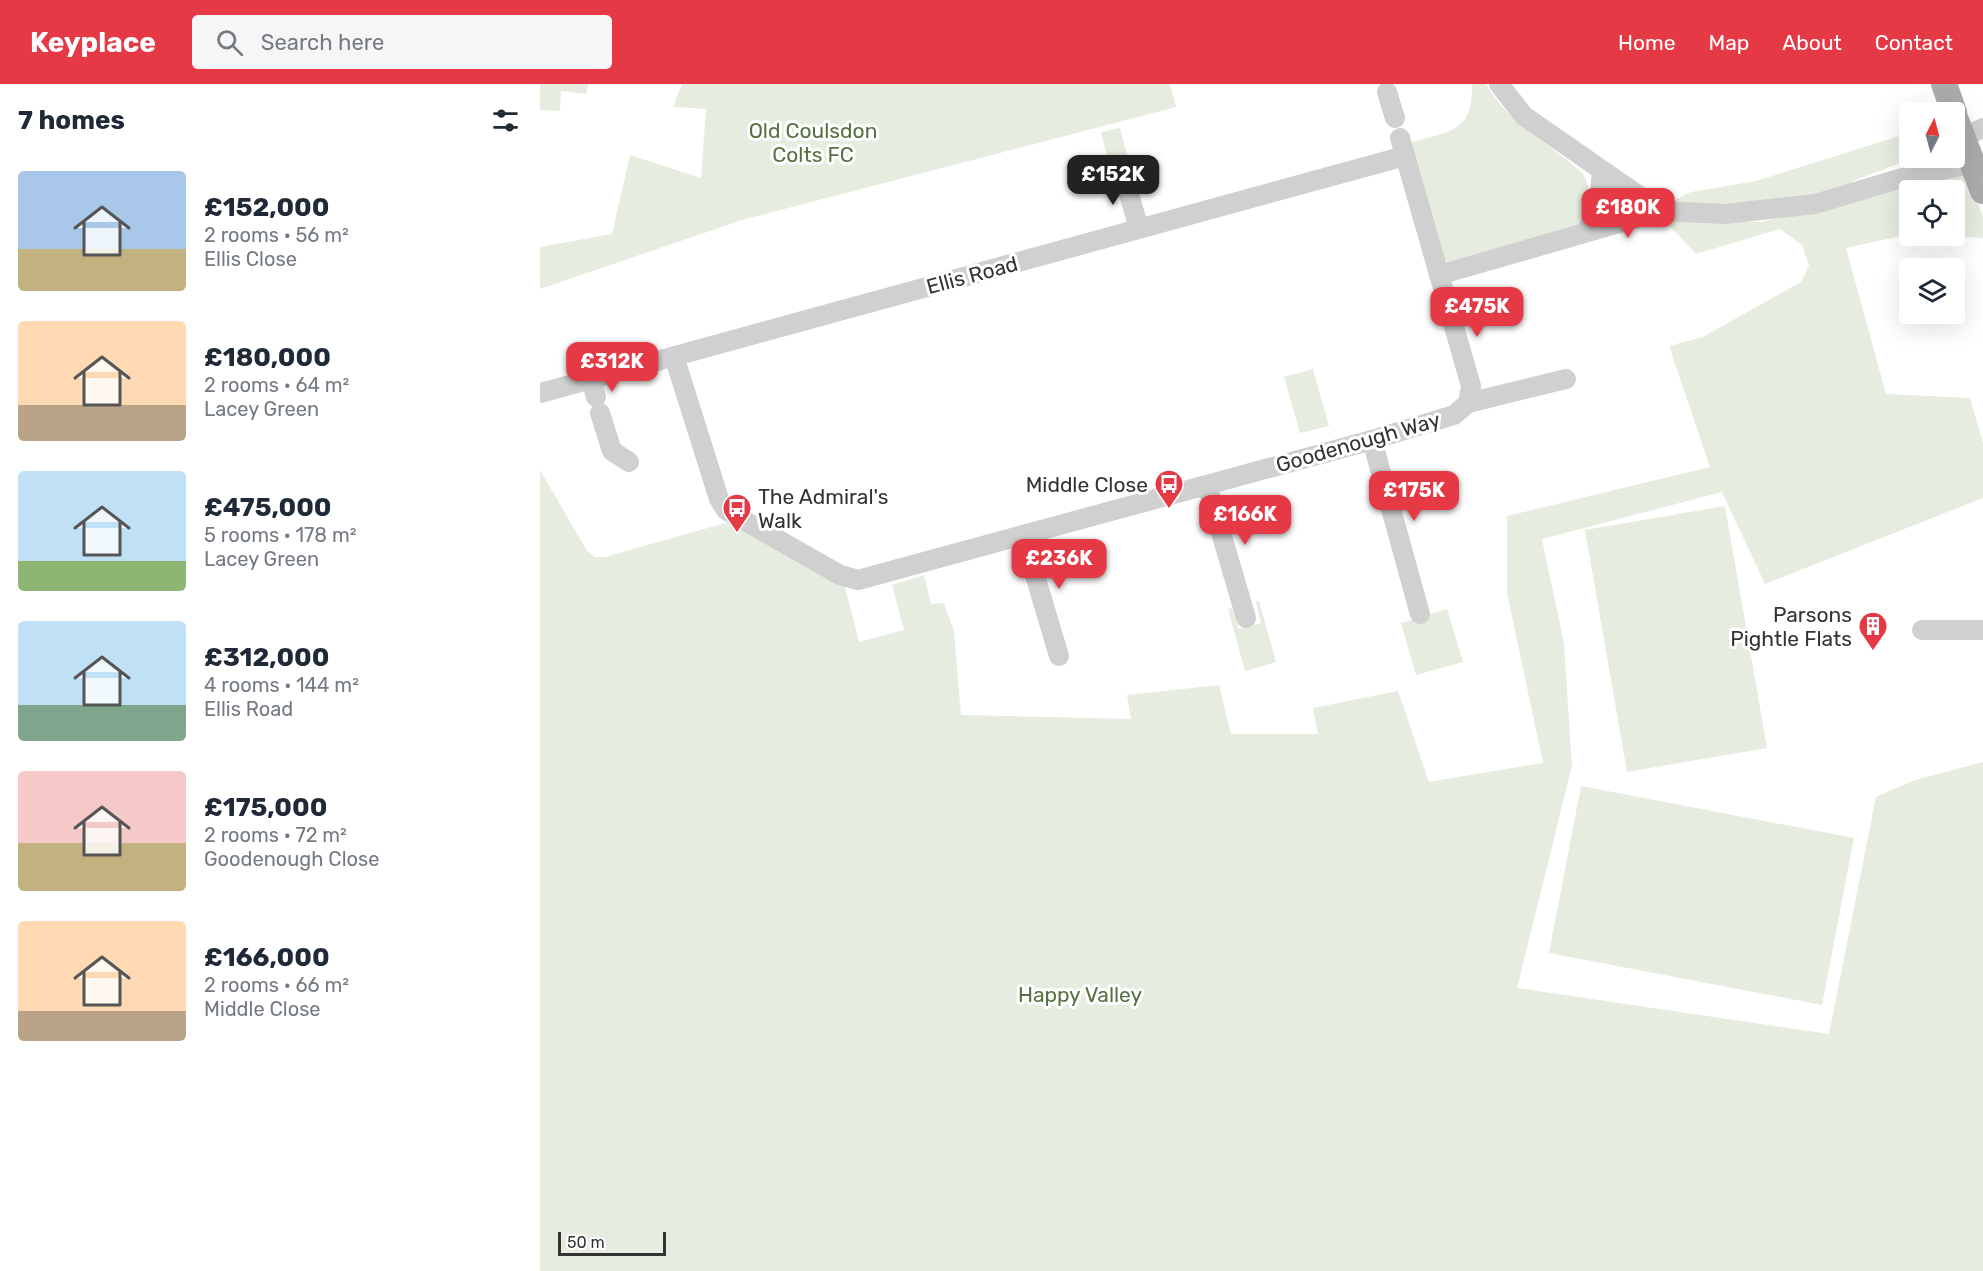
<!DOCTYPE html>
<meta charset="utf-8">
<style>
:root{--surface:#fff;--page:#f6f6f7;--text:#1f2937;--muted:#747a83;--accent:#e63946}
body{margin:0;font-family:Rubik,sans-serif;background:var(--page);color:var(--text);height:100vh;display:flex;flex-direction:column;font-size:22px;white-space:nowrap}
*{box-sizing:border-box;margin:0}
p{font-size:20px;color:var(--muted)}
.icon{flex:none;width:33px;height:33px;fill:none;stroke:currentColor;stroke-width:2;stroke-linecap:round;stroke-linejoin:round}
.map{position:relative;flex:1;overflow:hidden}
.details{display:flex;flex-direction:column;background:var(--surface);width:540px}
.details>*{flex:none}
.needle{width:39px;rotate:6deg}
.buttons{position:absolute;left:1359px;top:18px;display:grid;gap:12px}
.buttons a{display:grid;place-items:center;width:66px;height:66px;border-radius:6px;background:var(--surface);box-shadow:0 6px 24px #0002;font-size:30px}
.scale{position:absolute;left:18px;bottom:15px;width:108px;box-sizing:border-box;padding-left:6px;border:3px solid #333;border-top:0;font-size:16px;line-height:21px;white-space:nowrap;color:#333;-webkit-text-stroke:4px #fff;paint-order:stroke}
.price{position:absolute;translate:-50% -51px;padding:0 14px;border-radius:12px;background:var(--accent);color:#fff;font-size:20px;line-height:39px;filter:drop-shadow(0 2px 3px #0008)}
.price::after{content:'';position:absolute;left:50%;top:36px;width:18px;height:14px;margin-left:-9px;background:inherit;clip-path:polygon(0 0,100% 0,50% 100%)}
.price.current{background:#222;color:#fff}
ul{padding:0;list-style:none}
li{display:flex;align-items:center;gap:18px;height:150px;padding:0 18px}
li span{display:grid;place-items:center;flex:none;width:168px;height:120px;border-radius:6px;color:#555}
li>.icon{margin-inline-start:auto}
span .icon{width:72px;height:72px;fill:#fffc;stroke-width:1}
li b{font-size:26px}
h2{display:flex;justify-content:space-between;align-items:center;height:72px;padding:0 18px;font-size:26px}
header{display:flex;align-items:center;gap:36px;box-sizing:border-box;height:84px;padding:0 30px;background:var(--accent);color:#fff}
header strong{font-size:28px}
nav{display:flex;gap:33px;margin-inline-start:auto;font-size:21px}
.search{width:420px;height:54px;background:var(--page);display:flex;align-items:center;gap:15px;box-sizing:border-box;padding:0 21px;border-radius:6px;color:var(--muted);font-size:22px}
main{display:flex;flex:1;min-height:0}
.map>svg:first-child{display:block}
</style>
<header>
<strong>Keyplace</strong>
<div class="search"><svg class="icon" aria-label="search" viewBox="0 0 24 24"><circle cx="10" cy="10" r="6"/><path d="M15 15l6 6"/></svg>Search here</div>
<nav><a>Home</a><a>Map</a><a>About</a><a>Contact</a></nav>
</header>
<main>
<section class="details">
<h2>7 homes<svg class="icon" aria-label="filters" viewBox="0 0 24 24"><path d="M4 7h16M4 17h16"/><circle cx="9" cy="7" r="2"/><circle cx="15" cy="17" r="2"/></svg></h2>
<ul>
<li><span style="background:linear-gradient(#a9c7e8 65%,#c2b280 0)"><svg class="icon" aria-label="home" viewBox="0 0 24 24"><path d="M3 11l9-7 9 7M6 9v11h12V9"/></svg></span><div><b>£152,000</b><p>2 rooms · 56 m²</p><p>Ellis Close</p></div></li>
<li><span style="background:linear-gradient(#ffd9b3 70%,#b9a48a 0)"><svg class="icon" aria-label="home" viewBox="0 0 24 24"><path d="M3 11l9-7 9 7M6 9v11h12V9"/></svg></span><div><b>£180,000</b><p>2 rooms · 64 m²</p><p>Lacey Green</p></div></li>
<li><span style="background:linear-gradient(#bfe0f5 75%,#8fb573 0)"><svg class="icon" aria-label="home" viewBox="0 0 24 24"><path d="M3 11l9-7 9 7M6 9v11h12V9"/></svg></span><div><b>£475,000</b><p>5 rooms · 178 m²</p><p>Lacey Green</p></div></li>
<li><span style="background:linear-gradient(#bfe0f5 70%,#7fa58c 0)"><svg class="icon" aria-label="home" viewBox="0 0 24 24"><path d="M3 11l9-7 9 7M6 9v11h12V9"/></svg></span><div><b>£312,000</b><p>4 rooms · 144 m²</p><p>Ellis Road</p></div></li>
<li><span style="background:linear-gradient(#f6c9c9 60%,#c2b280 0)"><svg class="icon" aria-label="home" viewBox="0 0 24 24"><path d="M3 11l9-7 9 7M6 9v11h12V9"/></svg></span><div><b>£175,000</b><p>2 rooms · 72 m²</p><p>Goodenough Close</p></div></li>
<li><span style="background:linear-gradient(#ffd9b3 75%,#b9a48a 0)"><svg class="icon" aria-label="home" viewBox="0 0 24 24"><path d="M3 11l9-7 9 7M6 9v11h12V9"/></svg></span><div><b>£166,000</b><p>2 rooms · 66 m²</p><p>Middle Close</p></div></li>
</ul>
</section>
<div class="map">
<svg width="1443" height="1187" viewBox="0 0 1443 1187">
<rect width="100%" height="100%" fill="#fff"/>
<!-- green -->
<path fill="#e6ecdf" d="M0,0H48L46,10L21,7L20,27L0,26Z
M142,0H630L636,23L202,136L0,205V163L72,150L90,71L161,94L166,25L133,23Z
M932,0H946C969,41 1010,59 1043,90C1055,111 1049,123 1036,142L908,178L902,175L869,59C909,47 933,50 932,0Z
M580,44L590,82L571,87L561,48Z
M1369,49L1370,74H1408L1377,80L1368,76L1313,97L1309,104L1215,124L1125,121L1151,108L1216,97Z
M1428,90L1443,133V154L1413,152L1414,106H1370L1369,150L1306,164L1346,310L1430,314L1443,359V414L1225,500L1182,408L1002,455L1024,560L1032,682L977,904L1289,950L1336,713L1375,696L1443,678V1187H0V386L47,467L55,473H65L189,438L305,503L319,558L364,546L352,501L384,491L391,520L404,519L414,547L421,631L591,635L587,611L679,601L691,650H778L773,624L858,607L889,698L1003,679L967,509V432L1170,383L1129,262L1163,253L1261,198L1269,181L1262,161L1240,145L1156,170L1125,137L1220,138L1276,127L1386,94Z
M1071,101L1102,120L1100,125L1067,133V102Z
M773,285L789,342L760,349L744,293Z
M1185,422L1227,664L1087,688L1045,446Z
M719,517L736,578L705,587L688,525L692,524L699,545L721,539L716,518Z
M907,525L923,578L876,591L861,539Z
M1041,702L1314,754L1282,921L1009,869Z"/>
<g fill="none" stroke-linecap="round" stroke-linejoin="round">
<!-- minor -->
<path stroke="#d0d0d0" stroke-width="20" d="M959,0L984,32L1121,127L1185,130L1275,120L1362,94L1431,80
M847,8L855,34
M860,54L931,302L928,319
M1422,54L1443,44
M583,89L599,145
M1046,147L1058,126L1062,86
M899,191L1121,127
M134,272L179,415L186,426L300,491L318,496L832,356L914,331L928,319L1026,295
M51,295L56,313
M0,309L865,72
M60,329L72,367L89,378
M832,356L880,530
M667,401L706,534
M483,451L519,572
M1382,546H1443"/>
<!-- major -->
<path stroke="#ababab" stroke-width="26" d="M1404,0L1414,28
M1414,31L1443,107"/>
</g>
<!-- icons -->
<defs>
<g id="bus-pin" transform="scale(1.5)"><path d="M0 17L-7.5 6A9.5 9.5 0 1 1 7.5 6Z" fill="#e63946" stroke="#fff"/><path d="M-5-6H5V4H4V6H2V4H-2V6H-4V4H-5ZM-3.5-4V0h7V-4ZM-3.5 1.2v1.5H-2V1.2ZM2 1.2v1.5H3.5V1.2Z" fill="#fff"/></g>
<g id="building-pin" transform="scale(1.5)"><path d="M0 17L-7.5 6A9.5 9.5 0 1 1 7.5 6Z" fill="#e63946" stroke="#fff"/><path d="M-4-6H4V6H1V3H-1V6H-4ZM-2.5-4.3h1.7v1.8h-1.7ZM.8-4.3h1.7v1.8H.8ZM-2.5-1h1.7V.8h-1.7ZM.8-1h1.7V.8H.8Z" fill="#fff"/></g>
</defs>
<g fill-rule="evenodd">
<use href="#bus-pin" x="629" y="400"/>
<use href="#bus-pin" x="197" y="424"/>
<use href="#building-pin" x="1333" y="542"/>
</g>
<g text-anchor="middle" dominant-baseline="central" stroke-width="6" stroke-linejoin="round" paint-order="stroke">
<!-- park labels -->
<g font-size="21" fill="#56703f" stroke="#fff">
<text x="273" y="46">Old Coulsdon<tspan x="273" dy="24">Colts FC</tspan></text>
<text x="540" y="910">Happy Valley</text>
</g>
<!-- street labels -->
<g font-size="21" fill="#333" stroke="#fff">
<text transform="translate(432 191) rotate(-15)">Ellis Road</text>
<text transform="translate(818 358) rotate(-16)">Goodenough Way</text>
</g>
<!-- poi labels -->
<g font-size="21" fill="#333" stroke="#fff" text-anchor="end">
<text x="608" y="400">Middle Close</text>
<text x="218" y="412" text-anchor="start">The Admiral's<tspan x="218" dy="24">Walk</tspan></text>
<text x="1312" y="530">Parsons<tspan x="1312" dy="24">Pightle Flats</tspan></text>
</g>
</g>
</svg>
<div class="buttons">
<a><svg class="needle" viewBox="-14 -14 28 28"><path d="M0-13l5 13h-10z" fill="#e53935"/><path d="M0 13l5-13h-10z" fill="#747a83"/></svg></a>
<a><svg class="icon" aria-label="locate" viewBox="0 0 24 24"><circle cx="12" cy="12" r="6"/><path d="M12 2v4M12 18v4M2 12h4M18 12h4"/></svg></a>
<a><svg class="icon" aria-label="layers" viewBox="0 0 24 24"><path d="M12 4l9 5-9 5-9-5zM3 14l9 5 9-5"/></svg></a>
</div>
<div class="scale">50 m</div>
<b class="price current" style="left:573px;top:122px">£152K</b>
<b class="price" style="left:1088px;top:155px">£180K</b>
<b class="price" style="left:937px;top:254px">£475K</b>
<b class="price" style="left:72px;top:309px">£312K</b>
<b class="price" style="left:874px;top:438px">£175K</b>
<b class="price" style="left:705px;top:462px">£166K</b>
<b class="price" style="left:519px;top:506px">£236K</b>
</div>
</main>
